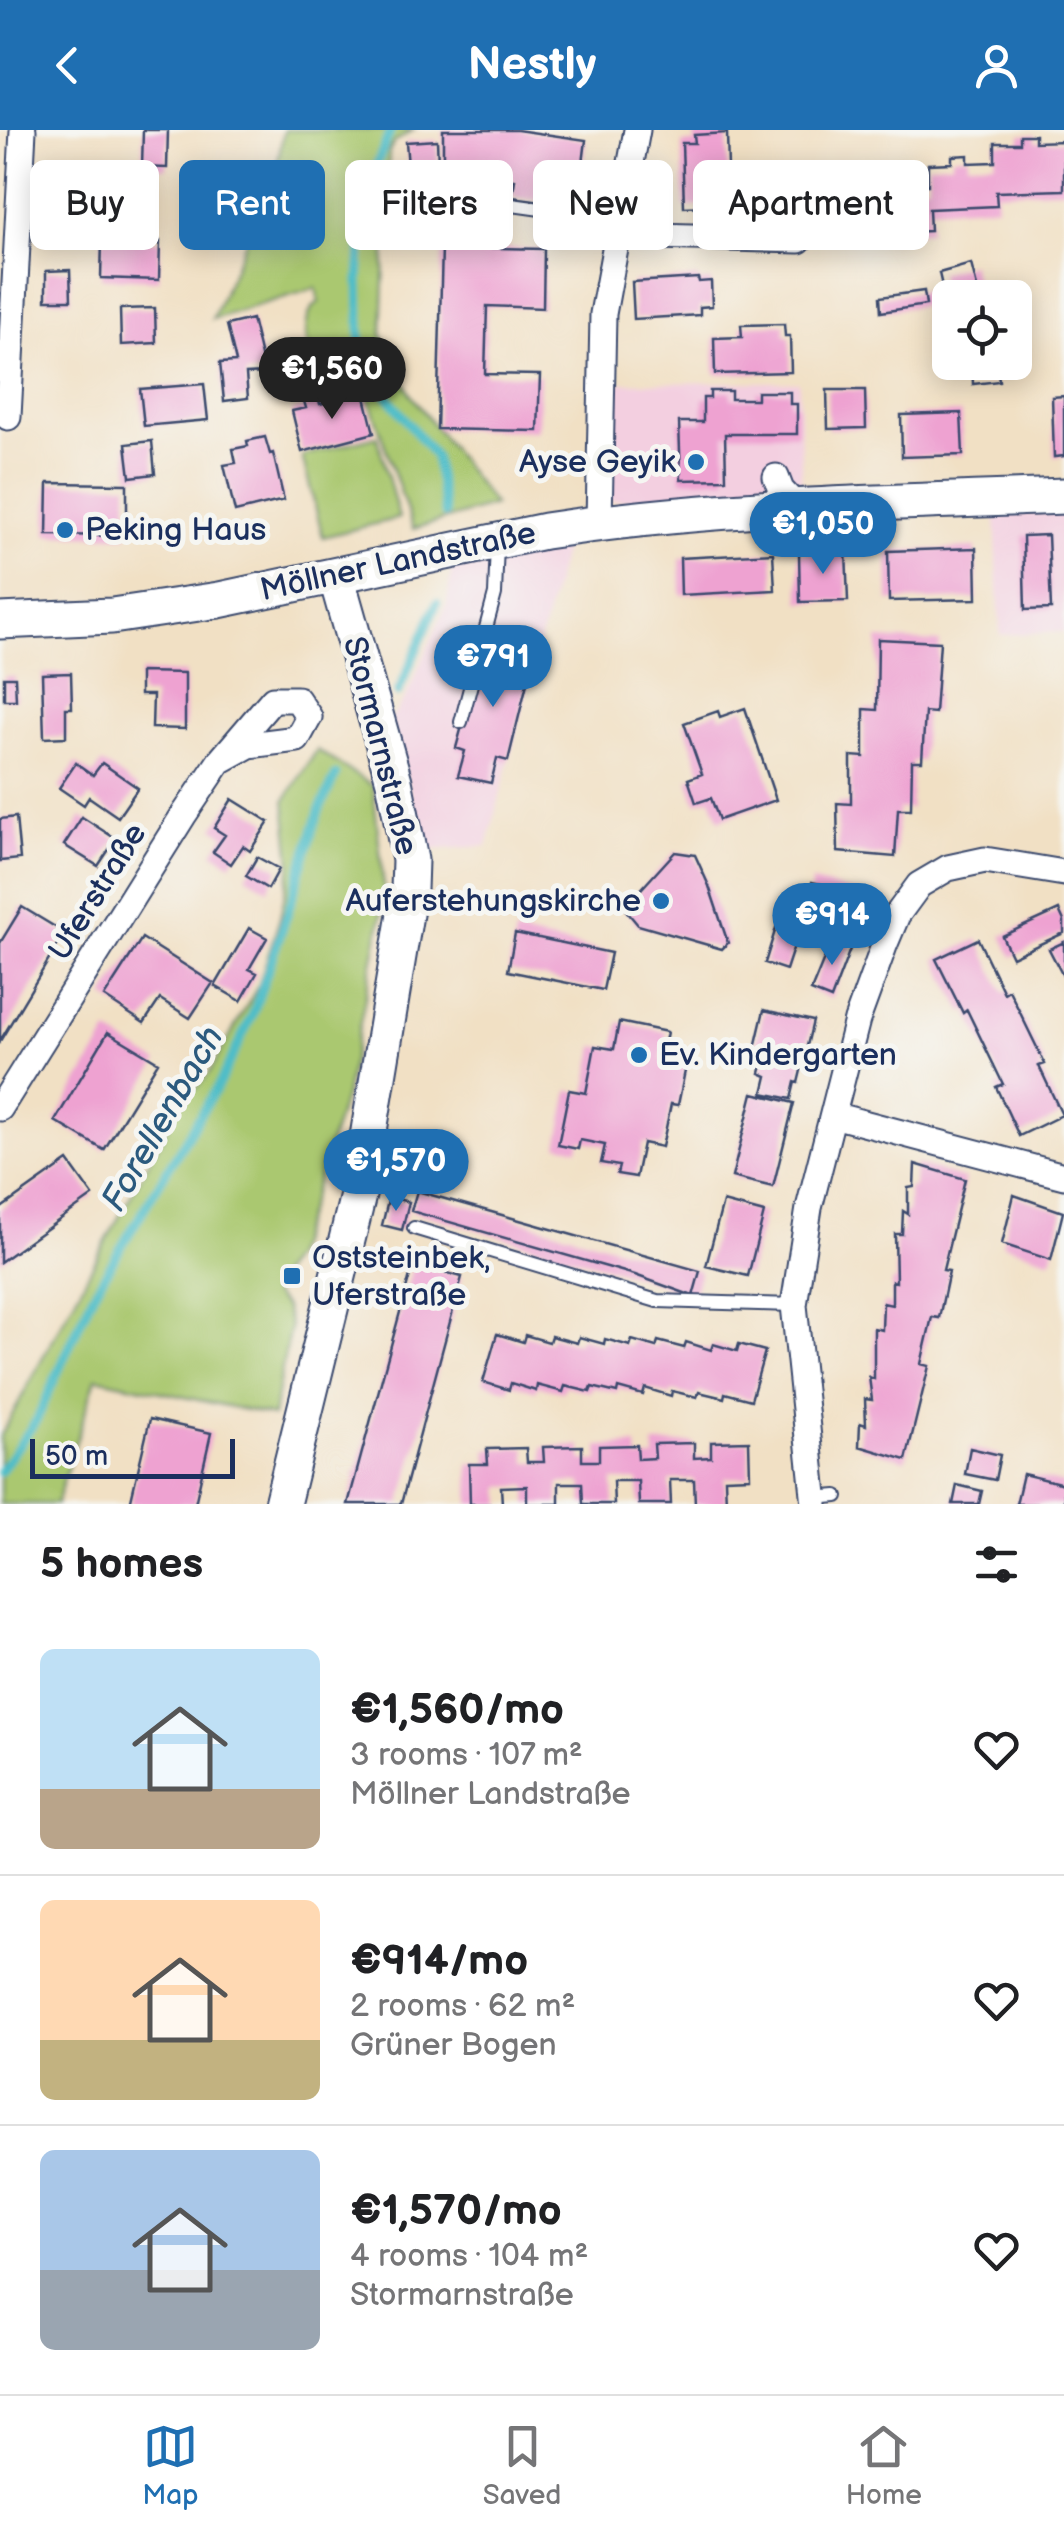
<!DOCTYPE html>
<meta charset="utf-8">
<style>
:root{--surface:#fff;--page:#f2f2f2;--text:#202124;--muted:#757577;--line:#e0e0e0;--accent:#1f6fb2}
body{margin:0;font-family:"Balsamiq Sans",sans-serif;background:var(--page);color:var(--text);height:100vh;display:flex;flex-direction:column;font-size:38px;white-space:nowrap}
*{box-sizing:border-box;margin:0}
p{font-size:32px;color:var(--muted)}
.icon{flex:none;width:55px;height:55px;fill:none;stroke:currentColor;stroke-width:2;stroke-linecap:round;stroke-linejoin:round}
.map{position:relative;height:1374px;overflow:hidden}
.sheet{display:flex;flex-direction:column;background:var(--surface);flex:1}
.sheet>*{flex:none}
.hud{position:absolute;left:30px;top:30px;width:1005px;height:90px;display:flex;gap:20px}
.buttons{position:absolute;left:932px;top:150px;display:grid;gap:20px}
.buttons a{display:grid;place-items:center;width:100px;height:100px;border-radius:15px;background:var(--surface);box-shadow:0 5px 25px #0003;font-size:50px}
.scale{position:absolute;left:30px;bottom:25px;width:205px;box-sizing:border-box;padding-left:10px;border:5px solid #1b2f5e;border-top:0;font-size:28px;line-height:35px;white-space:nowrap;color:#1b2f5e;-webkit-text-stroke:8px #f6f6f2;paint-order:stroke}
.price{position:absolute;translate:-50% -85px;padding:0 22px;border-radius:35px;background:var(--accent);color:#fff;font-size:32px;line-height:65px;filter:drop-shadow(0 2px 5px #0008)}
.price::after{content:'';position:absolute;left:50%;top:60px;width:30px;height:22px;margin-left:-15px;background:inherit;clip-path:polygon(0 0,100% 0,50% 100%)}
.price.active{background:#222;color:#fff}
ul{padding:0;list-style:none}
li{display:flex;align-items:center;gap:30px;height:250px;padding:0 40px}
li+li{border-top:2px solid var(--line)}
li span{display:grid;place-items:center;flex:none;width:280px;height:200px;border-radius:15px;color:#555}
li>.icon{margin-inline-start:auto}
span .icon{width:120px;height:120px;fill:#fffc;stroke-width:1}
li b{font-size:42px}
h2{display:flex;justify-content:space-between;align-items:center;height:120px;padding:0 40px;font-size:42px}
.pill{padding:0 35px;border-radius:15px;background:var(--surface);box-shadow:0 5px 25px #0003;font-size:35px;line-height:90px}
.pill.active{background:var(--accent);color:#fff}
header{display:flex;justify-content:space-between;align-items:center;height:130px;padding:0 40px;background:var(--accent);color:#fff;font-size:45px;font-weight:600}
.tab-bar{display:flex;justify-content:space-around;align-items:center;height:140px;border-top:2px solid var(--line);background:var(--surface);font-size:28px;color:var(--muted)}
.tab-bar a{display:grid;justify-items:center;gap:5px}
.tab-bar .active{color:var(--accent)}
.map>svg:first-child{display:block}
</style>
<header><svg class="icon" aria-label="back" viewBox="0 0 24 24"><path d="M15 5l-7 7 7 7"/></svg>Nestly<svg class="icon" aria-label="person" viewBox="0 0 24 24"><circle cx="12" cy="8" r="4"/><path d="M4 21q1-7 8-7t8 7"/></svg></header>
<div class="map">
<svg width="1064" height="1374" viewBox="0 0 1064 1374">
<rect width="100%" height="100%" fill="#f6f6f2"/>
<filter id="ink" filterUnits="userSpaceOnUse"><feTurbulence type="fractalNoise" baseFrequency=".01" numOctaves="2"/><feDisplacementMap in="SourceGraphic" scale="20" xChannelSelector="R" yChannelSelector="G"/><feConvolveMatrix kernelMatrix="1 2 1 2 8 2 1 2 1" color-interpolation-filters="sRGB"/></filter>
<filter id="wash" filterUnits="userSpaceOnUse"><feTurbulence type="fractalNoise" baseFrequency=".0048" numOctaves="4" result="noise"/><feDisplacementMap in="SourceGraphic" scale="40" xChannelSelector="R" yChannelSelector="G"/><feGaussianBlur stdDeviation="2.25" result="paint"/><feColorMatrix in="noise" values="0 0 0 0 0 0 0 0 0 0 0 0 0 0 0 0 0 1.4 0 .05"/><feComposite in="paint" operator="in"/></filter>
<g filter="url(#wash)">
<rect width="100%" height="100%" fill="#f1e0c4"/>
<!-- built -->
<path fill="#f3cfe0" d="M799,252L802,366L607,371L610,253Z
M1064,382V502L1000,505L995,385Z
M567,407L487,716L425,720L391,589L405,569L447,474L452,434Z"/>
<!-- green -->
<path fill="#aac86f" stroke="#627c66" stroke-width="2.5" d="M284,0H413L395,12L389,21L382,205L411,265L494,375L413,399L357,233C347,235 333,240 324,236C302,227 300,184 319,172L316,158L212,189L275,45Z
M377,306L399,388L323,407L302,326Z
M317,620L373,656L384,758L381,790L346,962L293,1126L274,1154L272,1164L285,1177L290,1197L273,1286L96,1248L56,1374H0V1307L178,978L208,945L259,854L280,788L291,735L285,670Z"/>
<g fill="none" stroke-linecap="round" stroke-linejoin="round">
<!-- stream -->
<path stroke="#4fbdc8" stroke-width="9" d="M391,0L365,62L359,149L361,232L435,327L445,384
M398,563L437,473
M0,1342L37,1289L93,1164L220,952L252,886L287,785L319,681L336,645"/>
</g>
<g id="blocks">
<!-- building -->
<path fill="#eea2d1" d="M143,0H168L167,38L142,37Z
M443,0H517L586,10L580,57L559,55L557,73L512,67L515,50L443,41Z
M727,3L729,75L684,77L682,13H695L694,5Z
M1020,5H1035V12L1064,11V60L996,62L997,76L929,79L930,101L864,104L862,57L887,56L886,48H901V56L928,55V34L952,33V26L968,25V33L995,32V13H1020Z
M437,10L438,34L408,36L406,12Z
M78,50L138,54L136,89L77,85Z
M396,81L418,82V94H396Z
M102,109L160,111L159,150L101,148Z
M442,117L544,119L543,178L487,176L485,244L540,245L538,301L437,299Z
M971,134L978,161L991,160V168H950V173L946,174L939,143Z
M70,140L71,170H46V141Z
M698,148L699,152L711,151L712,176L700,177V185L634,189L632,152Z
M924,161L926,175L881,182L880,167Z
M155,178L156,213L121,215L120,179Z
M252,189L265,243L246,244L248,268L224,271L220,233L236,232L227,195Z
M784,194L785,206H790L791,242L715,244L714,208L742,207L741,195Z
M972,232H997L999,251L973,254Z
M204,254L208,290L144,296L140,259Z
M827,260H865L866,298L828,299Z
M710,261H731V269H757V262H790V274H797V304H725L726,349L681,350L679,292H703V268H710Z
M364,263L374,303L302,322L292,281L306,278L304,271L318,267L320,274Z
M1064,266V326L1054,327L1052,267Z
M961,283L963,325L902,327L901,285Z
M265,307L270,324L273,323L284,370L235,382L224,335L236,333L233,319L248,316L247,311Z
M152,311L155,344L130,347L126,314Z
M48,353L127,354V406L47,405Z
M1048,405L1051,479L1025,480L1023,406Z
M976,418L977,469L889,471L888,421Z
M846,421L848,471L800,472L799,423Z
M773,423L775,460L681,465L680,428Z
M491,506L526,511L519,546L528,549L508,631L497,628L491,653L458,646L465,621L456,618L478,538L485,540Z
M878,509L940,512L935,583L925,582L922,631H912L911,679H898L895,727L838,722L837,673L851,674V626L864,627V579L877,580Z
M140,542L185,543V599L152,598L153,565H140Z
M71,543L72,578H66V607L44,608L42,544Z
M4,547H15L16,570H4Z
M745,578L776,670L719,690L711,668L696,673L688,649L702,644L684,593L718,581L720,587Z
M76,633L93,645L102,633L138,658L118,687L89,667L84,675L59,658Z
M232,669L269,692L250,721L243,716L231,734L213,722L225,705L214,698Z
M16,687L20,729L0,731V689Z
M82,687L116,709L98,736L64,715Z
M675,722L695,725L709,756L728,813L722,819L638,795L624,778Z
M257,727L279,739L268,759L246,746Z
M812,752L864,764L859,786L807,773Z
M785,769L807,776L786,840L765,833Z
M22,777L65,803L0,911V813Z
M1059,780L1064,791V803L1012,827L1002,806Z
M249,798L267,808L249,839L257,843L241,871L215,856Z
M515,803L611,823L603,860L508,841Z
M833,807L852,814L831,869L811,861Z
M142,808L213,853L190,888L160,869L144,893L104,867Z
M978,809L1004,863L1009,860L1045,934L1039,936L1062,985L1019,1006L996,957L1003,954L967,880L963,883L936,829Z
M1064,812V848L1049,819Z
M764,880L813,891L798,953L795,952L791,969L763,963L767,946L760,943L766,920L755,918Z
M619,892L667,902L661,930L686,936L678,975L671,974L662,1017L643,1013L636,1047L617,1044L619,1036L601,1033L605,1015L580,1010L578,1019L558,1015L569,960L586,963L595,916L614,919Z
M108,902L158,932L104,1020L55,991Z
M753,963L794,973L773,1057L732,1047Z
M68,1031L93,1066L0,1132V1079Z
M915,1034L965,1049L943,1140L949,1141L939,1188L932,1187L921,1234L929,1236L906,1330L859,1316L860,1293L866,1295L865,1269L872,1270L869,1247L874,1249V1198L882,1200L883,1173L892,1175V1151L896,1152L895,1104H902L903,1081L908,1084V1058L914,1057Z
M417,1061L700,1141L693,1166L635,1145L411,1081Z
M1014,1065L1063,1082L1051,1130L1002,1114Z
M389,1067L409,1072L402,1100L382,1095Z
M723,1072L764,1083L748,1146L706,1136Z
M413,1134L462,1147L455,1173L401,1374H348Z
M497,1204L523,1212L525,1205L549,1212L551,1206L577,1213L579,1207L604,1214L605,1209L630,1216L632,1210L656,1217L658,1211L684,1218L686,1212L711,1220L713,1214L737,1221L739,1214L765,1221L751,1270L725,1263L724,1268L699,1262L697,1267L672,1261L671,1266L645,1258L643,1265L618,1258L617,1263L592,1257L590,1262L565,1256L563,1262L537,1255L536,1261L511,1253L509,1260L483,1252Z
M150,1289L211,1303L195,1374H130Z
M749,1311L750,1347L725,1348L726,1374H695L694,1350H670L671,1374H639L638,1351H613L614,1374H583L582,1353H559V1374H527V1356L501,1357L502,1374H470L469,1334H488L487,1319L526,1318L527,1332H544L543,1317L582,1316V1331H599V1316L637,1315L638,1329L655,1328L654,1314L694,1313V1328L711,1327V1312Z
M970,1318L1000,1325L995,1350L965,1344Z
M1023,1344L1064,1354V1374H1016Z
M957,1355L982,1361L979,1374H953Z"/>
</g>
</g>
<g filter="url(#ink)">
<use href="#blocks" fill-opacity="0" stroke="#3b4a6d" stroke-width="2.5"/>
<g fill="none" stroke-linecap="round" stroke-linejoin="round">
<!-- lane casing -->
<g stroke="#3b4a6d" stroke-width="16">
<path id="lane" d="M420,54L458,56L497,73L555,81L601,83
M461,592L495,464L497,414
M414,1098L657,1171L794,1175
M814,1368L837,1366"/>
</g>
<!-- street casing -->
<g stroke="#3b4a6d" stroke-width="29">
<path id="street" d="M618,105L799,110
M8,287L23,0
M776,347L781,360L797,377
M599,393L603,184L637,0
M0,978L183,686L220,631L273,569H297L309,587L297,609L249,615L220,631
M833,985L1064,1046
M815,1374L794,1175L809,1078L857,890L884,816L897,785L919,755L948,738L985,730L1064,743"/>
</g>
<!-- secondary casing -->
<g stroke="#3b4a6d" stroke-width="39">
<path id="secondary" d="M0,491L112,486L219,470L545,401C716,375 891,373 1064,366
M282,1374L359,1061L409,760L410,730L394,651L336,446"/>
</g>
<!-- lane -->
<use href="#lane" stroke="#fff" stroke-width="12"/>
<!-- street -->
<use href="#street" stroke="#fff" stroke-width="25"/>
<!-- secondary -->
<use href="#secondary" stroke="#fff" stroke-width="35"/>
</g>
</g>
<!-- markers -->
<g fill="#1f6fb2" stroke="#f6f6f2" stroke-width="4">
<circle cx="696" cy="332" r="10"/>
<circle cx="65" cy="400" r="10"/>
<circle cx="661" cy="771" r="10"/>
<circle cx="639" cy="925" r="10"/>
<rect x="282" y="1136" width="20" height="20" rx="5"/>
</g>
<g text-anchor="middle" dominant-baseline="central" stroke-width="10" stroke-linejoin="round" paint-order="stroke">
<!-- poi labels -->
<g font-size="32" fill="#1b2f5e" stroke="#f6f6f2" text-anchor="start">
<text x="676" y="332" text-anchor="end">Ayse Geyik</text>
<text x="85" y="400">Peking Haus</text>
<text x="641" y="771" text-anchor="end">Auferstehungskirche</text>
<text x="659" y="925">Ev. Kindergarten</text>
<text x="312" y="1128">Oststeinbek,<tspan x="312" dy="37">Uferstraße</tspan></text>
</g>
<!-- street labels -->
<g font-size="32" fill="#1b2f5e" stroke="#f6f6f2">
<text transform="translate(398 432) rotate(-12)">Möllner Landstraße</text>
<text transform="translate(380 616) rotate(76)">Stormarnstraße</text>
<text transform="translate(98 762) rotate(-58)">Uferstraße</text>
</g>
<!-- water labels -->
<g font-size="35" font-style="italic" fill="#2b5a7e" stroke="#f6f6f2">
<text transform="translate(163 989) rotate(-60)">Forellenbach</text>
</g>
</g>
</svg>
<div class="buttons">
<a><svg class="icon" aria-label="locate" viewBox="0 0 24 24"><circle cx="12" cy="12" r="6"/><path d="M12 2v4M12 18v4M2 12h4M18 12h4"/></svg></a>
</div>
<div class="scale">50 m</div>
<b class="price active" style="left:332px;top:292px">€1,560</b>
<b class="price" style="left:823px;top:447px">€1,050</b>
<b class="price" style="left:493px;top:580px">€791</b>
<b class="price" style="left:832px;top:838px">€914</b>
<b class="price" style="left:396px;top:1084px">€1,570</b>
<div class="hud">
<a class="pill">Buy</a>
<a class="pill active">Rent</a>
<a class="pill">Filters</a>
<a class="pill">New</a>
<a class="pill">Apartment</a>
</div>
</div>
<section class="sheet">
<h2>5 homes<svg class="icon" aria-label="filters" viewBox="0 0 24 24"><path d="M4 7h16M4 17h16"/><circle cx="9" cy="7" r="2"/><circle cx="15" cy="17" r="2"/></svg></h2>
<ul>
<li><span style="background:linear-gradient(#bfe0f5 70%,#b9a48a 0)"><svg class="icon" aria-label="home" viewBox="0 0 24 24"><path d="M3 11l9-7 9 7M6 9v11h12V9"/></svg></span><div><b>€1,560/mo</b><p>3 rooms · 107 m²</p><p>Möllner Landstraße</p></div><svg class="icon" aria-label="heart" viewBox="0 0 24 24"><path d="M12 20l-8-8c-3-5 5-10 8-4 3-6 11-1 8 4z"/></svg></li>
<li><span style="background:linear-gradient(#ffd9b3 70%,#c2b280 0)"><svg class="icon" aria-label="home" viewBox="0 0 24 24"><path d="M3 11l9-7 9 7M6 9v11h12V9"/></svg></span><div><b>€914/mo</b><p>2 rooms · 62 m²</p><p>Grüner Bogen</p></div><svg class="icon" aria-label="heart" viewBox="0 0 24 24"><path d="M12 20l-8-8c-3-5 5-10 8-4 3-6 11-1 8 4z"/></svg></li>
<li><span style="background:linear-gradient(#a9c7e8 60%,#9aa5b1 0)"><svg class="icon" aria-label="home" viewBox="0 0 24 24"><path d="M3 11l9-7 9 7M6 9v11h12V9"/></svg></span><div><b>€1,570/mo</b><p>4 rooms · 104 m²</p><p>Stormarnstraße</p></div><svg class="icon" aria-label="heart" viewBox="0 0 24 24"><path d="M12 20l-8-8c-3-5 5-10 8-4 3-6 11-1 8 4z"/></svg></li>
</ul>
</section>
<nav class="tab-bar">
<a class="active"><svg class="icon" aria-label="map" viewBox="0 0 24 24"><path d="M3 6l6-2 6 2 6-2v14l-6 2-6-2-6 2zM9 4v14M15 6v14"/></svg>Map</a>
<a><svg class="icon" aria-label="saved" viewBox="0 0 24 24"><path d="M7 4h10v16l-5-4-5 4z"/></svg>Saved</a>
<a><svg class="icon" aria-label="home" viewBox="0 0 24 24"><path d="M3 11l9-7 9 7M6 9v11h12V9"/></svg>Home</a>
</nav>
